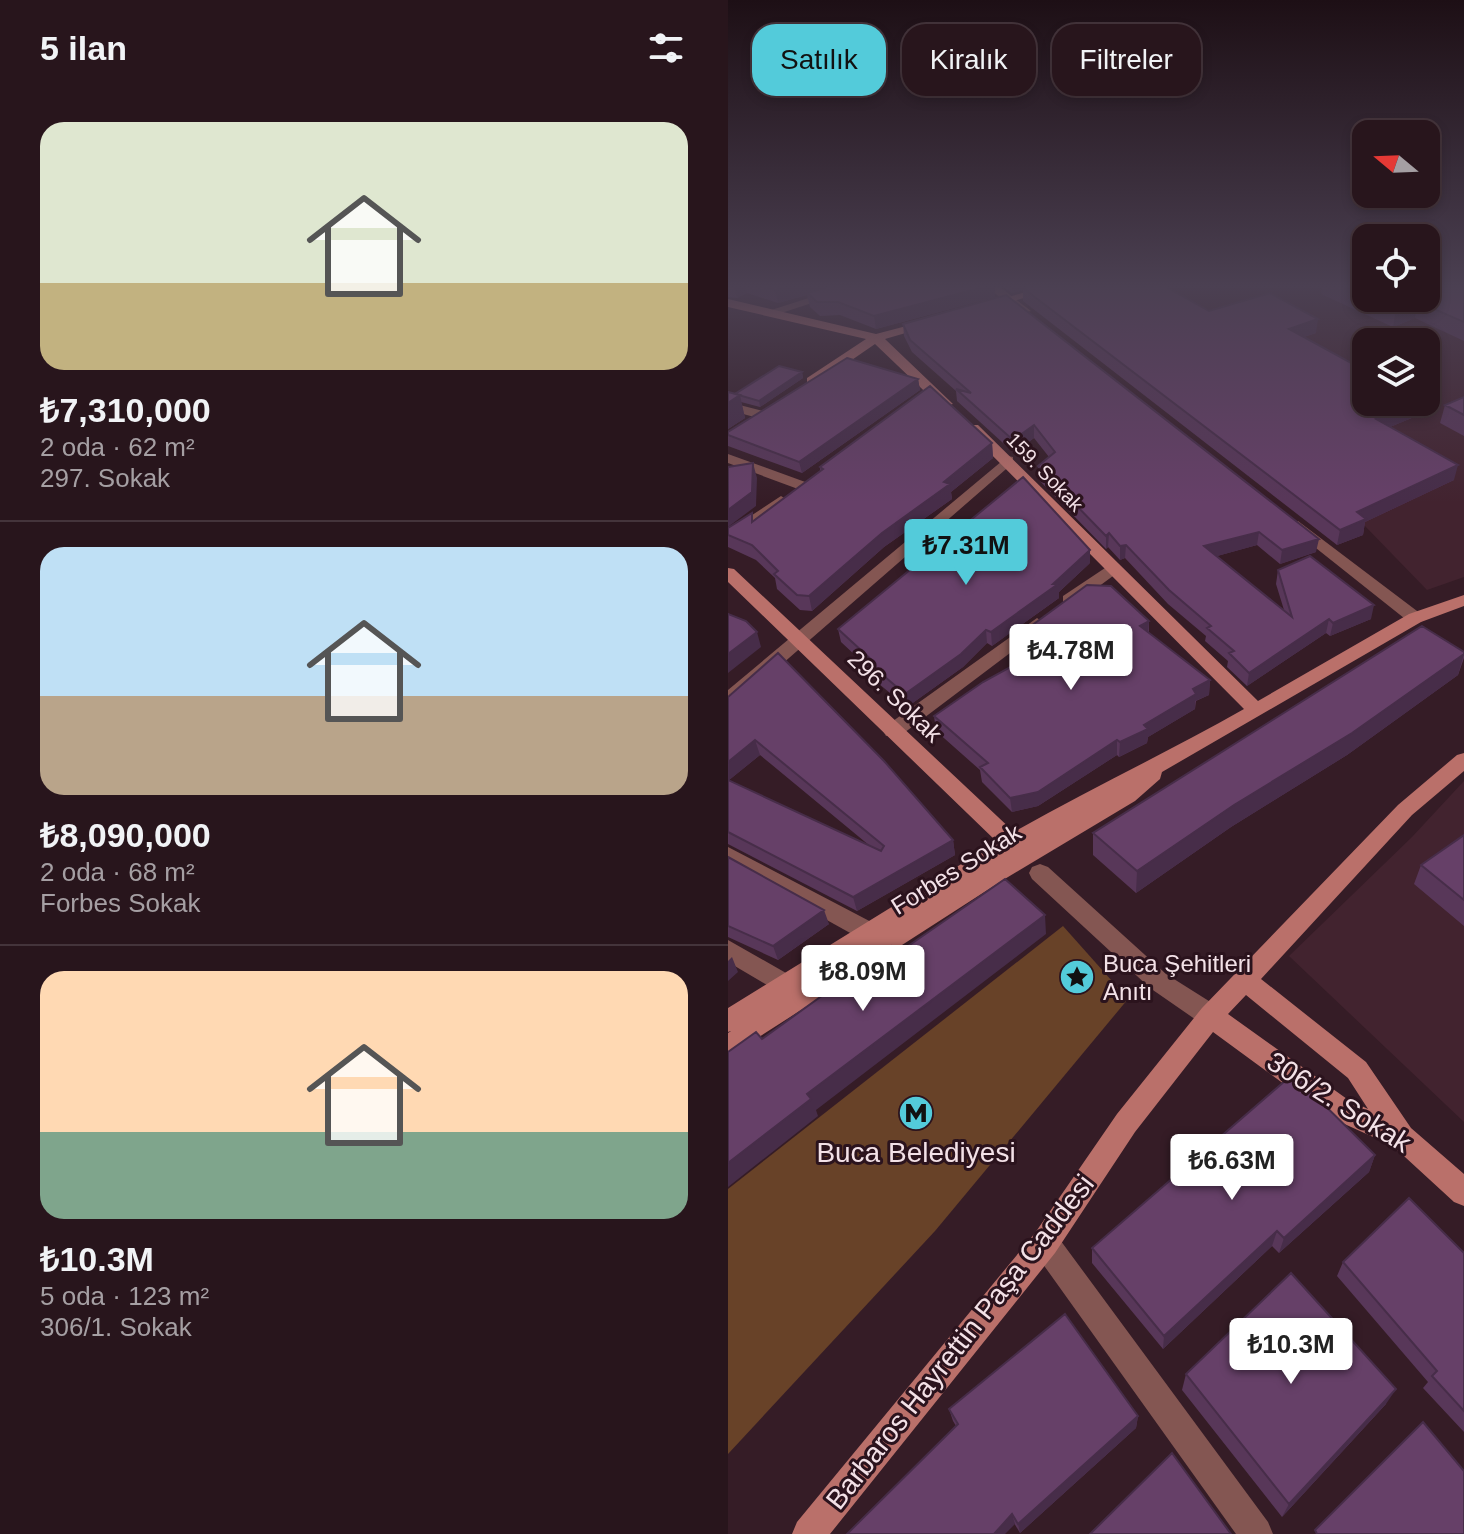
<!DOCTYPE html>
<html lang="tr">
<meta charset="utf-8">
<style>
:root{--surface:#28151c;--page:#342229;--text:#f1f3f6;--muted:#a59fa3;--line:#44343b;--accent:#53cbda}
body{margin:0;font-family:Arial,sans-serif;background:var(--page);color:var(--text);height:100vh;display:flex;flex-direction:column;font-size:30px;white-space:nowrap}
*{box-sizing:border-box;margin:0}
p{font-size:26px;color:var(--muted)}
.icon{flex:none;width:44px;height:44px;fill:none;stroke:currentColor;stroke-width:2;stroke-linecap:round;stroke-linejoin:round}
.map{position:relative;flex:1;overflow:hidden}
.sheet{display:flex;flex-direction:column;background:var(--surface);width:728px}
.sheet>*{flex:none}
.hud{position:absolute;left:24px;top:24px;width:592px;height:72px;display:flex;gap:16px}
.needle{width:52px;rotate:289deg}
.buttons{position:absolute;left:624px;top:120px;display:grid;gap:16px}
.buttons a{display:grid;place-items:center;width:88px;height:88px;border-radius:16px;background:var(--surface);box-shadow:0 4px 12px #0003,0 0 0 2px var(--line);font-size:40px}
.price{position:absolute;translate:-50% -68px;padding:0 18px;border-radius:8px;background:#fff;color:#222;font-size:26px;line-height:52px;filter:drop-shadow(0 2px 4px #0008)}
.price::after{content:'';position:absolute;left:50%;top:48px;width:24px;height:18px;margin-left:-12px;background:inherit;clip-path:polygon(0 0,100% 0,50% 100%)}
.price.selected{background:var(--accent);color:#111}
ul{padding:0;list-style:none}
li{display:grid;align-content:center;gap:16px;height:424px;padding:0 40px}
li+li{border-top:2px solid var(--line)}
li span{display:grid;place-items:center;height:248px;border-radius:24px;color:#555}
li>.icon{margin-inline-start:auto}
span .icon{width:144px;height:144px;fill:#fffc;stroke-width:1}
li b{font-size:34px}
h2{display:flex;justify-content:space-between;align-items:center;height:96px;padding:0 40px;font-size:34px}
.pill{padding:0 28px;border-radius:24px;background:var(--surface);box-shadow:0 4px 12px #0003,0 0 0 2px var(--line);font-size:28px;line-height:72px}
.pill.selected{background:var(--accent);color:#111}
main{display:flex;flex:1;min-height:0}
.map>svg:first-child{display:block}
</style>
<main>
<section class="sheet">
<h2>5 ilan<svg class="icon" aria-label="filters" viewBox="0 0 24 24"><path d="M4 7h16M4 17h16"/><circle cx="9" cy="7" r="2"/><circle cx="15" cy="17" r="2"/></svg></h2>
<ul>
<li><span style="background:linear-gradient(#dfe7d0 65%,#c2b280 0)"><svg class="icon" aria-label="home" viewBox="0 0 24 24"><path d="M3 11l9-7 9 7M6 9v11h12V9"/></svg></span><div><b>₺7,310,000</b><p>2 oda · 62 m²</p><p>297. Sokak</p></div></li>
<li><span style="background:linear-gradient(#bfe0f5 60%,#b9a48a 0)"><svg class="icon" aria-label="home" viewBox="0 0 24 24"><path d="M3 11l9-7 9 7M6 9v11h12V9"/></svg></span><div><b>₺8,090,000</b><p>2 oda · 68 m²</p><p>Forbes Sokak</p></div></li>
<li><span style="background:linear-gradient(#ffd9b3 65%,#7fa58c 0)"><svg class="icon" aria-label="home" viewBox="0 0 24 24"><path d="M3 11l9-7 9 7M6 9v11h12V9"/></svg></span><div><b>₺10.3M</b><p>5 oda · 123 m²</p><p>306/1. Sokak</p></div></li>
</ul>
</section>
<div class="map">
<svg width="736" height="1534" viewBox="0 0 736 1534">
<rect width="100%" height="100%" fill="#351c26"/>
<!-- built -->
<path fill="#42232f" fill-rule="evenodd" d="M359,287H638V298H698L736,287V577L699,590L507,392ZM638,342H698V402H638Z
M736,781V1122L561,956L684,837Z"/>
<!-- green -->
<path fill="#684228" d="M335,926L400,999L207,1231L0,1454V1189Z"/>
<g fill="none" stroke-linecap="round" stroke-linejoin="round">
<!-- street -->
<path fill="#845652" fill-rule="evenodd" d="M115,287H133L44,316L34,313Z
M259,287H272L303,311L293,314Z
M0,402L39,412L41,415L34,419L0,410Z
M0,454L80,483L83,486L80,489H70L0,463Z
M280,456L285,457V463L7,705L0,706V690Z
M53,496L61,501L58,504L0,543V531Z
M570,521L693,614L696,618L693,622H681L564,529L562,526Z
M383,564L389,565V573L347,604H335V596Z
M309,618L318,624L315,628L172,736H158L155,731L158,726Z
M0,847L149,925L152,932L149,939L141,941L133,939L0,865Z
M312,864L320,867L438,974L492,1008L495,1016L492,1024L483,1027L474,1024L422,988L304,879L301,873L304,867Z
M0,940L65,977L69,984L65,991L57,994L49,991L0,962Z
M317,1229L327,1233L540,1522L545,1534H508L307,1253L303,1243L307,1233Z"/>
<!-- secondary -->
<path fill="#ba706a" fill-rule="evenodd" d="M315,287H334L258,309L252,305Z
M0,299L148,334L205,319V325L157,339L225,404L213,407L147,344L89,384H79V378L138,339L0,307Z
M240,425H250L530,701L681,614L736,595V606L693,622L434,772L432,779L407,801L275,880L0,1057V1033L3,1031L0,1032V1008L269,842L0,582V568L6,569L286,832C362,789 440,752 516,709L240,431Z
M736,753V771L684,815L533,979L638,1062L683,1128L736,1174V1206L726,1202L665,1146L601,1117L485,1032L407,1132L327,1253L102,1534H64L69,1522L307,1233L389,1114L474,1008L670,805L729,755ZM518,995L620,1078L640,1109L619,1099L500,1014Z"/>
</g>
<!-- wall -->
<path fill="#583759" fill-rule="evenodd" d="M0,287H267V297L148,329L112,315L92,316L82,307L79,295L50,303L19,293L9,298L0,297Z
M276,287H438L481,311L588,333L576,337L703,410L662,427L726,480L637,522L635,535L609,545L295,301V290L284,293Z
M594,287H638V298H698L736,287V341L687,318L665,327L593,294Z
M175,324L588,552L552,564L529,545L489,556L556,610L548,584L550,570L643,619L602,636L598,633L519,686L499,667L500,661L477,641L478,636L440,604L397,558L392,560L380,547L378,549L310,479V466L321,457L306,438L286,453L229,401L228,391L184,352L176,336Z
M74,372L75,378L32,407L13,402L17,418L0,429V392L7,394Z
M190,379L192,390L74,473L0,446V432Z
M736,397V436L712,423L717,405Z
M264,443L265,458L223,492L224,499L156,547L84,611L72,610L49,589L47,578L28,560L0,547V528L26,520L92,471V467Z
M362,563L331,592V598L264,646L259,643L235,667L179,707L145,679L144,671L113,642L110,629Z
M421,621V633L482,680L481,695L468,701L467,709L420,737L419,743L391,757L389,755L310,806L284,812L254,782L252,770L208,731L206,716L294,661L289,652L288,637Z
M736,652V658L730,675L619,755L503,827L408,893L365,855V833Z
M0,697L225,840L227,855L129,911L0,844ZM32,755L142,846L1,780Z
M736,835V926L686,884L693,865Z
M0,857L101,924L50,960L0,937Z
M647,1155L641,1172L551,1253L544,1246L435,1349L364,1263V1248Z
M736,1253V1432L695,1388L700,1382L609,1276L615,1262Z
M458,1374L658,1404L554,1517L454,1390Z
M221,1409L410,1416L408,1428L292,1533L225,1421Z"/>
<!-- shaded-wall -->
<path fill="#472d49" d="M6,287H17L19,293L9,298Z
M58,287H105L50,303L47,290Z
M256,287H267V297L148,329L146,316Z
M284,287H305L295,288V290L284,293Z
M690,302L687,318L665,327L668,310Z
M590,319L588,333L559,342L561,329Z
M74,372L75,378L32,407L31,401Z
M190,379L192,390L74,473L71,462Z
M12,395L17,418L0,429V403Z
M706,396L703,410L645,434L648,419L691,402H698V399Z
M306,425V438L286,453L285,440Z
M264,443L265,458L223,492L224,499L156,547L84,611L81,596L154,533Z
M25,463L29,478L28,506L0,527V510Z
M730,465L726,480L637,522L635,535L609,545L612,530L629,512Z
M531,532L529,545L475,560L476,546Z
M381,533L380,547L378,549V536Z
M591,539L588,552L552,564L554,550Z
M398,545L397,558L392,560V546Z
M362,550V563L331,592V598L264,646L263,632L325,584Z
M646,605L643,619L602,636L605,623Z
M601,619L598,633L519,686L521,673Z
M421,621L420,636L412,626Z
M258,630L259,643L235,667L179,707L177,694Z
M29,632L33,647L0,673V654Z
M736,654L730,675L619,755L503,827L408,893L409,871L506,805Z
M482,680L481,695L467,701V709L420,737L419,743L391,757L392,742L465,689Z
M27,740L32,755L0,781V762Z
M389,740V755L310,806L284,812L282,798Z
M225,840L227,855L129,911L125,897Z
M96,910L101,924L50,960L45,946Z
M317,915L318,934L88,1110L90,1116L0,1187V1163L79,1094Z
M4,957L10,972L0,981V961Z
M647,1155L641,1172L551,1253L556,1238Z
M549,1231L544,1246L435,1349L436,1336Z
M668,1389L658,1404L554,1517L561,1504Z
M410,1416L408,1428L292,1533L290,1524Z
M284,1514L287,1524L277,1534H266Z"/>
<!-- building -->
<path fill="#664068" stroke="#472d49" stroke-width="2" d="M37,287H58L47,290Z
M100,287H256L146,316L110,302H89L79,293Z
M299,287H438L481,311L542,293L590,319L561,329L638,371V402H691L648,419L730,465L629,512L638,519L612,530L295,288Z
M617,287H638V296Z
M698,287H736V322L690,302L668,310L642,298H698Z
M278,295L591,539L554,550L531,532L476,546L564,617L550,570L582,556L646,605L605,623L601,619L521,673L501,653L506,651L479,628L483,626L441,590L398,545L392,546L381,533L378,536L310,466L327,452L306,425L285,440L228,389L243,393L182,340L175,324Z
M119,358L190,379L71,462L0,435V432Z
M51,366L74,372L31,401L7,394Z
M202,386L264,443L216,482L222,484L154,533L81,596L69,595L46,574L50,571L24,545L0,535V528L24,513V522L95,469L92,467Z
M0,392L12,395L0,403Z
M698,392L706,396L698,399Z
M736,397V415L717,405Z
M25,463L24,492L0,510V467Z
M295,477L362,550L325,584H330L263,632L258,630L233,654L177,694L143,665L147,663L110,629Z
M359,585L383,586L421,621L412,626L482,680L465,689L468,694L416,725L420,729L392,742L389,740L310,792L282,798L252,767L260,763L206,716L255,682L308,653L291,645L288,637Z
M0,614L18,621L29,632L0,654Z
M694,626L736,652V654L624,733L506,805L409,871L365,833Z
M50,653L156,761L225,840L125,897L0,832V780L153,851L156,846L27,740L0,762V697Z
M736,835V900L693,865Z
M0,857L96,910L45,946L0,926Z
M277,879L317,915L79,1094L83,1099L0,1163V1052L28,1032L34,1039L163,946L170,953Z
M565,1074L647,1155L556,1238L549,1231L436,1336L364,1248Z
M681,1198L736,1253V1411L704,1376L709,1371L615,1262Z
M563,1273L668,1389L561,1504L458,1374Z
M337,1314L410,1416L290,1524L284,1514L266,1534H119L230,1424L221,1409Z
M695,1422L736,1471V1534H589L587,1530Z
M444,1453L503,1534H362Z"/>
<!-- sky -->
<linearGradient id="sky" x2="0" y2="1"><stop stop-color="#1d0f15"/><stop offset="0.57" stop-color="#4b4052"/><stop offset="1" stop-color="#4b4052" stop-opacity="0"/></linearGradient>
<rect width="736" height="502" fill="url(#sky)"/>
<!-- icons -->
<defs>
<g id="sight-disc" transform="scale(1.8)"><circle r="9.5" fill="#53cbda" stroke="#2b131d"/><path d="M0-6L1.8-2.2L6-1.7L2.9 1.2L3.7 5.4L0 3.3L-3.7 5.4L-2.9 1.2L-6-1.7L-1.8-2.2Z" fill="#111"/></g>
<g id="metro-disc" transform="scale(1.8)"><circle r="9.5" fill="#53cbda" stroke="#2b131d"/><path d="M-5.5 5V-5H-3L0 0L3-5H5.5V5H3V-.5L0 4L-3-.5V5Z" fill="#111"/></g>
</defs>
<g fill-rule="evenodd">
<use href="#sight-disc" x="349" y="977"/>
<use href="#metro-disc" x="188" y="1113"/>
</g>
<g text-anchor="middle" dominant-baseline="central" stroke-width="6" stroke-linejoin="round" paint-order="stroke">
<!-- far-street labels -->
<g font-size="20" fill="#f3e1e7" stroke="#2b131d">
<text transform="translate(317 472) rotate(46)">159. Sokak</text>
</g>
<!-- street labels -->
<g font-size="24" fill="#f3e1e7" stroke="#2b131d">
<text transform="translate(167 696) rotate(44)">296. Sokak</text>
<text transform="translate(228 869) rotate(-32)">Forbes Sokak</text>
</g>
<!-- poi labels -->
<g font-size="24" fill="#f3e1e7" stroke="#2b131d" text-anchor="start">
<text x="375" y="963">Buca Şehitleri<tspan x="375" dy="28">Anıtı</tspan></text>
</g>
<!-- near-street labels -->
<g font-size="28" fill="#f3e1e7" stroke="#2b131d">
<text transform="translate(611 1102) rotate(32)">306/2. Sokak</text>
<text transform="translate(232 1342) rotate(-52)">Barbaros Hayrettin Paşa Caddesi</text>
</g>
<!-- near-poi labels -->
<g font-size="28" fill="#f3e1e7" stroke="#2b131d">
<text x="188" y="1152">Buca Belediyesi</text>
</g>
</g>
</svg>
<div class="buttons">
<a><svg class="needle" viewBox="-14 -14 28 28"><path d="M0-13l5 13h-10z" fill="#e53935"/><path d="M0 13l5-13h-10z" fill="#a59fa3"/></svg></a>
<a><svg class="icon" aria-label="locate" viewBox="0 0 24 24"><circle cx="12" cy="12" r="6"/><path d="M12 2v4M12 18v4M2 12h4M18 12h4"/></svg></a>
<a><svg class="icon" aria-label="layers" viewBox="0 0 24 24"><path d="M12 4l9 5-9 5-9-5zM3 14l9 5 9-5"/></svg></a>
</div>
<b class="price selected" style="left:238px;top:587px">₺7.31M</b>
<b class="price" style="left:343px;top:692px">₺4.78M</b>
<b class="price" style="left:135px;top:1013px">₺8.09M</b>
<b class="price" style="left:504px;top:1202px">₺6.63M</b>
<b class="price" style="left:563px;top:1386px">₺10.3M</b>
<div class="hud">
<a class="pill selected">Satılık</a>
<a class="pill">Kiralık</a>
<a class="pill">Filtreler</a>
</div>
</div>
</main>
